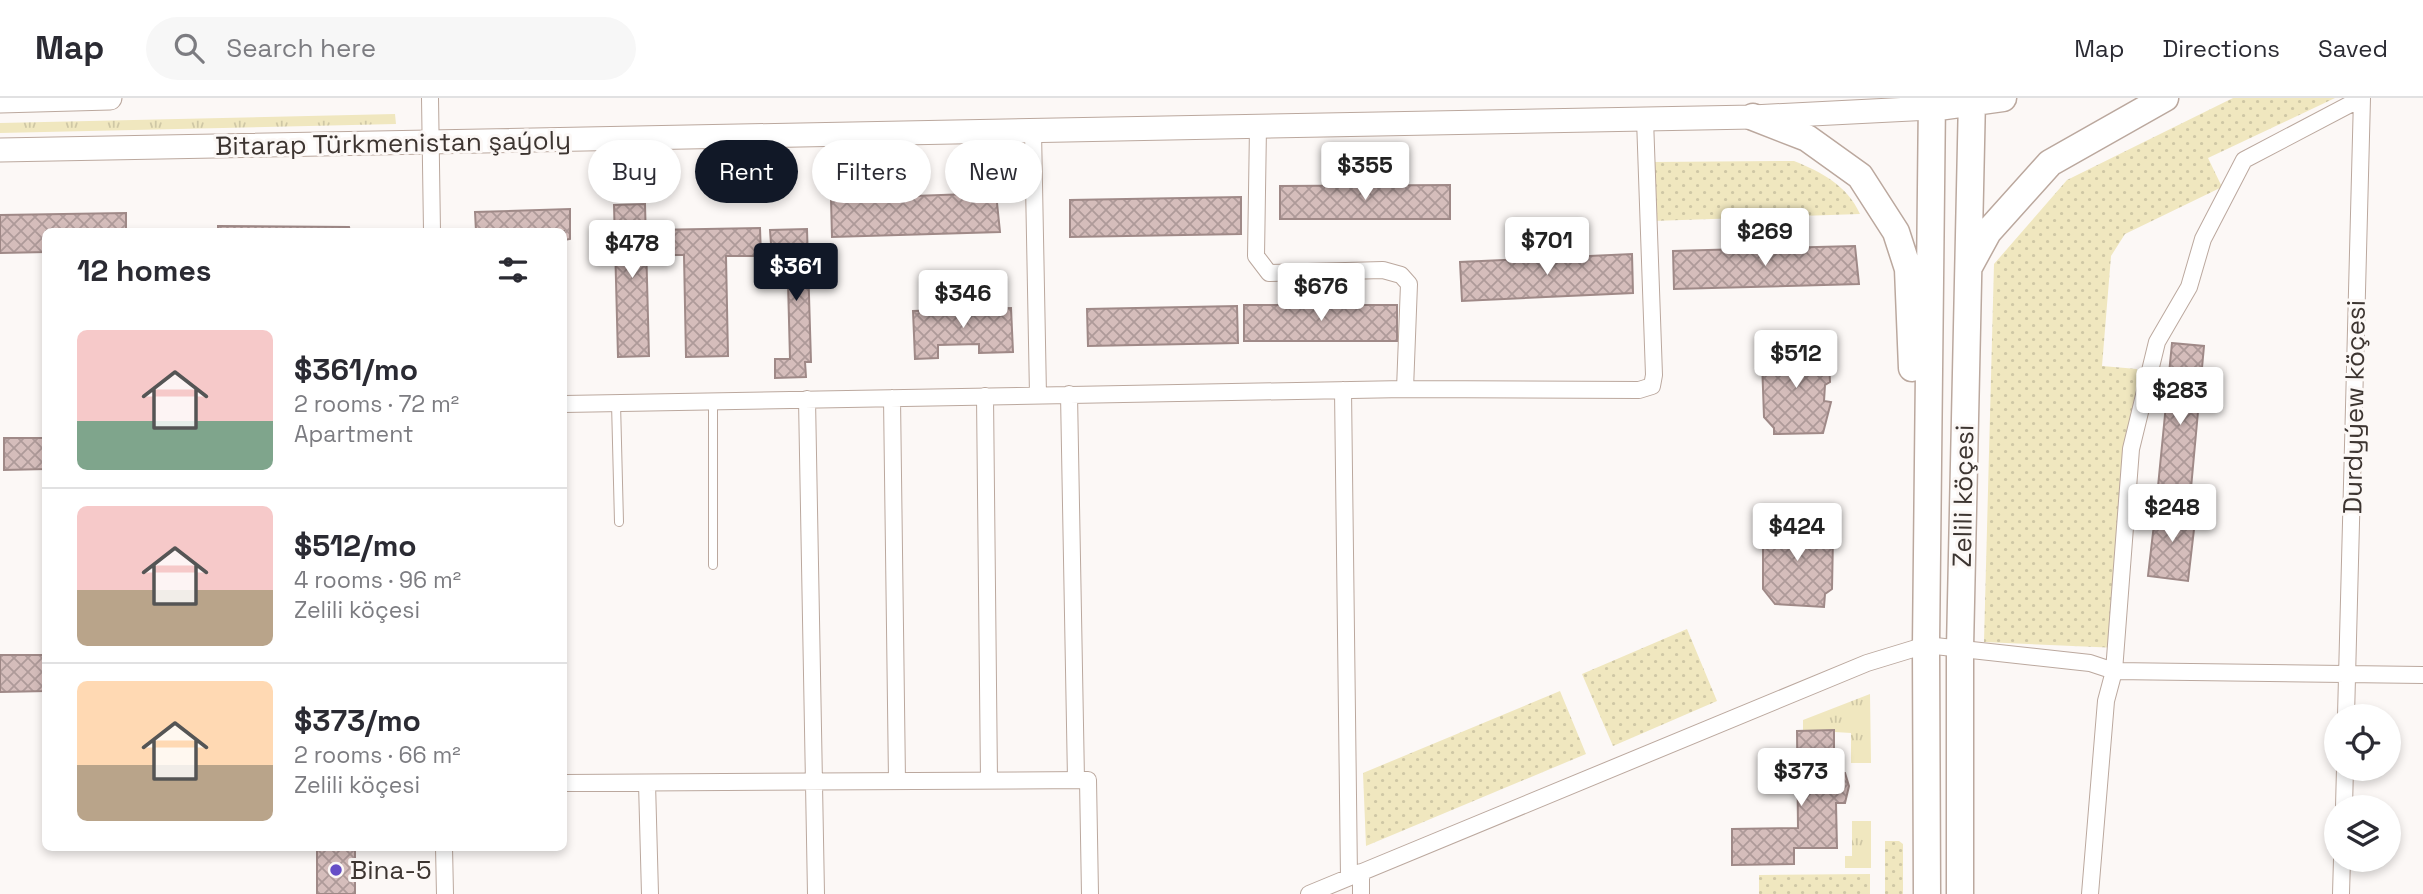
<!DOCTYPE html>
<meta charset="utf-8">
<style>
:root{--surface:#fff;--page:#f7f7f7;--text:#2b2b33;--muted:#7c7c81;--line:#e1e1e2;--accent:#111827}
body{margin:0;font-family:"Space Grotesk",sans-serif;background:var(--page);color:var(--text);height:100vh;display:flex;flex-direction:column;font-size:26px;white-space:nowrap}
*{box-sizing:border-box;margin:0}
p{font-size:23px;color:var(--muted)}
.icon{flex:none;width:38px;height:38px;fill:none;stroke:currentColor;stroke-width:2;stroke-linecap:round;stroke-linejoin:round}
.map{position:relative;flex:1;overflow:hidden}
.panel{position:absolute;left:42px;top:130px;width:525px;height:623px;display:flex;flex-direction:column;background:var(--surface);border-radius:10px;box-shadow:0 4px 10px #0003}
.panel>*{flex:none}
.top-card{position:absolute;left:588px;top:42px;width:665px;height:63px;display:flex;gap:14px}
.fabs{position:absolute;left:2324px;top:606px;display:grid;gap:14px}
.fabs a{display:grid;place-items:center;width:77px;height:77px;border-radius:50%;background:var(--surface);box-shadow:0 4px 10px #0003;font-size:35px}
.price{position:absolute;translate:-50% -60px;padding:0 16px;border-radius:7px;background:#fff;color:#222;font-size:23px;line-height:46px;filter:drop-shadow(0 2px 4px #0008)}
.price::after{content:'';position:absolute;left:50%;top:42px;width:21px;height:16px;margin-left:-10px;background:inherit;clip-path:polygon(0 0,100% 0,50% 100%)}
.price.on{background:var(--accent);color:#fff}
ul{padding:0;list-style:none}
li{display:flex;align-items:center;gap:21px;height:175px;padding:0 35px}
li+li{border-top:2px solid var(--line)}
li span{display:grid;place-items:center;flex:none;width:196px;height:140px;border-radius:10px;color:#555}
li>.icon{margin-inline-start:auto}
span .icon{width:84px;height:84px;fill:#fffc;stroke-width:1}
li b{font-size:30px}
h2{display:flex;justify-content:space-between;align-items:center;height:84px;padding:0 35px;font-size:30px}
.pill{padding:0 24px;border-radius:32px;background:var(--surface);box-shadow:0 4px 10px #0003;font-size:24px;line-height:63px}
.pill.on{background:var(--accent);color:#fff}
header{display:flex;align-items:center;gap:42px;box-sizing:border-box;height:98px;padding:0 35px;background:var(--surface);border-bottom:2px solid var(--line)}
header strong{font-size:33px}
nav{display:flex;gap:38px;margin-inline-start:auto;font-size:24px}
.search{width:490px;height:63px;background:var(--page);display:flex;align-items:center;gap:18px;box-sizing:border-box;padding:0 24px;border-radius:38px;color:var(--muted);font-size:26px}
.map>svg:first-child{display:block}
</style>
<header>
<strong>Map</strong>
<div class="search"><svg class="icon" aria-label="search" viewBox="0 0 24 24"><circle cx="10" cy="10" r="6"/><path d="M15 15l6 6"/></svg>Search here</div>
<nav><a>Map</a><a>Directions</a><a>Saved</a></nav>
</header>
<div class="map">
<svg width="2423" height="796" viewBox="0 0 2423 796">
<defs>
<pattern id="grass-tufts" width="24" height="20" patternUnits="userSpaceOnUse" patternTransform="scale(1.75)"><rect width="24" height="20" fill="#f0e7bf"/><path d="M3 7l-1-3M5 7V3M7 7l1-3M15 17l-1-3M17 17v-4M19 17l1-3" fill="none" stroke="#cfc7a5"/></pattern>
<pattern id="park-dots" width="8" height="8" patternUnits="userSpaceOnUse" patternTransform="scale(1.75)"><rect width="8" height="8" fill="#f0e7bf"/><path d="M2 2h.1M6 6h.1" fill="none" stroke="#cfc7a5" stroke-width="1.8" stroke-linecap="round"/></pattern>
<pattern id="building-cross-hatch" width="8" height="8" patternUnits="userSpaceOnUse" patternTransform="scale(1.75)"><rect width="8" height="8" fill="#d5bdbb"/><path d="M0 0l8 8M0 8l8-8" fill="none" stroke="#ae9a99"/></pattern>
</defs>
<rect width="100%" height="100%" fill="#fcf8f6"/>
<!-- grass -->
<path fill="url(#grass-tufts)" d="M395,16L396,26L0,35V25Z
M1870,596L1871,665H1851V635L1803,632V622Z
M1852,723H1871V770H1845V758H1852Z"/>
<!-- park -->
<path fill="url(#park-dots)" d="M2233,0H2335L2208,60L2222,89L2125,136L2111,158L2102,268L2137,271L2119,550L1984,544L1994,166L2067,82Z
M1794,63C1821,74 1847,87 1860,116L1652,123L1651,64Z
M1687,531L1717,603L1613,648L1582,576Z
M1560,593L1586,656L1366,748L1363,675Z
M1885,743H1899L1903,746V796H1885Z
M1870,776V796H1759V777Z"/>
<!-- building -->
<path fill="url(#building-cross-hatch)" stroke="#9f8987" stroke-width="2" d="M1450,87V121H1280V88Z
M996,95L1000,134L832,139L831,101Z
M1241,99V136L1070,139V102Z
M645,106L649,258L618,259L614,107Z
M570,111V141L564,142V133H476L475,114Z
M126,115V133H46V154L0,155V117Z
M218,128L349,129L350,133H218Z
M760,130L761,158H726L728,258L686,259L684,157H652L651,132Z
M807,131L811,264H805L806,279L775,280V261H790L787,146H771L770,132Z
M1855,148L1859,186L1674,191L1673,153Z
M1632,156L1633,195L1462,203L1460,164Z
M1244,207H1397V243H1244Z
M1237,208L1238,245L1088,248L1087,211Z
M1011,210L1013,254L979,255V246L938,247V260L915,261L913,213Z
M2172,245L2204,248L2189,412L2156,409Z
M1775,249L1819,250L1829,264L1830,284L1825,287L1824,303L1831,304L1823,335L1774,336V330L1764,319L1762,263L1774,255Z
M4,340H46V371L4,372Z
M2156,409L2196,414L2188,483L2148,478Z
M1817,421L1818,431L1833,439L1832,491L1825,496L1824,509L1775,506L1763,491V434L1774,422Z
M0,557H46V593L0,594Z
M1834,632V675H1845L1849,688L1845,705H1836L1837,750H1794V766L1732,767V731L1798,730L1797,633Z
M317,749H355V796H317Z"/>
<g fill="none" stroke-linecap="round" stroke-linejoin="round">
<!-- lane casing -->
<g stroke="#bba89e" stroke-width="10">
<path id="lane" d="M713,303V467
M616,305L619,424"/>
</g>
<!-- street casing -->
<g stroke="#bba89e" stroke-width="18">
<path id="street" d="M430,0L432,133
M1258,29L1256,158L1269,175L1383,172L1401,177L1409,186L1405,291
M1033,33L1038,297
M1343,292L1349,779
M1069,296L1076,682
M985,298L989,682
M892,300L897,683
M807,301L816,796
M564,306L1405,291L1639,292L1652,288L1654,277L1645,21
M2346,618L2362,0
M564,685L1088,682L1090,796
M647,685L650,796
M2344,709L2345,670
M444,749L445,796
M1361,774V796
M1309,796L1867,565L1926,547L2090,565L2114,573L2423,577
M2090,796L2106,603L2114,573L2131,351L2157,244L2189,189L2203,141L2244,62L2362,0
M2341,796L2342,761"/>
</g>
<!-- secondary casing -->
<g stroke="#bba89e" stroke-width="25">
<path id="secondary" d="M0,3L110,0
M0,52L1753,19L1931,10"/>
</g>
<!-- primary casing -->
<g stroke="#bba89e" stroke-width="29">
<path id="primary" d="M1931,10L2003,0
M1753,19L1807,40L1860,78L1896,134L1908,171L1912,270
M1970,167L1988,134L2050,65L2165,0
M1927,796L1926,547L1932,0
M1960,796V550L1972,0"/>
</g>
<!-- lane -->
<use href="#lane" stroke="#fff" stroke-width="8"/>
<!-- street -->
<use href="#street" stroke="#fff" stroke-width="16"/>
<!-- secondary -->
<use href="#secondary" stroke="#fff" stroke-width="23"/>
<!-- primary -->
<use href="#primary" stroke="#fff" stroke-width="26"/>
</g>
<!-- markers -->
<circle fill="#664ec7" stroke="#fcf8f6" stroke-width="2.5" cx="336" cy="772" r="7"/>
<g text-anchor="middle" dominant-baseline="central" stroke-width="6" stroke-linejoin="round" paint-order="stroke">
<!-- street labels -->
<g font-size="26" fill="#3d3531" stroke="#fcf8f6">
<text transform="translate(393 45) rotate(-1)">Bitarap Türkmenistan şaýoly</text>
<text transform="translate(2354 309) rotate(-89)">Durdyýew köçesi</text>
<text transform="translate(1963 398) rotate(-89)">Zelili köçesi</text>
</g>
<!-- poi labels -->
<g font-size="26" fill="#3d3531" stroke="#fcf8f6" text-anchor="start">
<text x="350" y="772">Bina-5</text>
</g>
</g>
</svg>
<div class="fabs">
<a><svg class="icon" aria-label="locate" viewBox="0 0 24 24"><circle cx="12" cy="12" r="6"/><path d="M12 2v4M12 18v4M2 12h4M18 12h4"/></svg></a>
<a><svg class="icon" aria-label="layers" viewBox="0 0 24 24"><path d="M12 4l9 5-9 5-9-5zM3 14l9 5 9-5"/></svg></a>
</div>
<b class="price" style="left:1365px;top:104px">$355</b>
<b class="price" style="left:1765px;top:170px">$269</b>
<b class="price" style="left:1547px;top:179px">$701</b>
<b class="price" style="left:632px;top:182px">$478</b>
<b class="price on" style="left:796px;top:205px">$361</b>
<b class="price" style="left:1321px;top:225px">$676</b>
<b class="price" style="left:963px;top:232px">$346</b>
<b class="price" style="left:1796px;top:292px">$512</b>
<b class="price" style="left:2180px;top:329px">$283</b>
<b class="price" style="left:2172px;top:446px">$248</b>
<b class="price" style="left:1797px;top:465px">$424</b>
<b class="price" style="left:1801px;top:710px">$373</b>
<div class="top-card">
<a class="pill">Buy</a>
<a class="pill on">Rent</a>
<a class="pill">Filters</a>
<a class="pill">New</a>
</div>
<section class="panel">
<h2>12 homes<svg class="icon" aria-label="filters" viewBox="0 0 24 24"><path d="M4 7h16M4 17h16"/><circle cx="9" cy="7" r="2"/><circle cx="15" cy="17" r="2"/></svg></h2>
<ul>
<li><span style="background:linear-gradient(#f6c9c9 65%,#7fa58c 0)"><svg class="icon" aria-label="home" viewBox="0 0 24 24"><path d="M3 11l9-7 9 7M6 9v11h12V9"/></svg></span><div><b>$361/mo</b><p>2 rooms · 72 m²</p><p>Apartment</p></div></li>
<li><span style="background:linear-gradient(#f6c9c9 60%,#b9a48a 0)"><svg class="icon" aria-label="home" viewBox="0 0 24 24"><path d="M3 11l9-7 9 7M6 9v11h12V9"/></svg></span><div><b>$512/mo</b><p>4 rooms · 96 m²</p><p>Zelili köçesi</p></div></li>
<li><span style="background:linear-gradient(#ffd9b3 60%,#b9a48a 0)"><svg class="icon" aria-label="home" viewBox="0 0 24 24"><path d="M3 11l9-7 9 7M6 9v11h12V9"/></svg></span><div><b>$373/mo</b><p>2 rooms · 66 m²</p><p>Zelili köçesi</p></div></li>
</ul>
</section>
</div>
